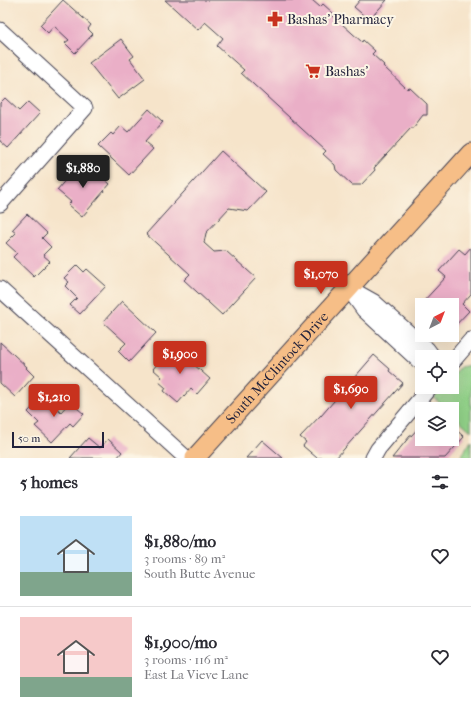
<!DOCTYPE html>
<meta charset="utf-8">
<style>
:root{--surface:#fff;--page:#f7f7f7;--text:#2b2b33;--muted:#7c7c81;--line:#e1e1e2;--accent:#c8321e}
body{margin:0;font-family:"IM FELL French Canon",serif;background:var(--page);color:var(--text);height:100vh;display:flex;flex-direction:column;font-size:15px;white-space:nowrap}
*{box-sizing:border-box;margin:0}
p{font-size:13px;color:var(--muted)}
.icon{flex:none;width:22px;height:22px;fill:none;stroke:currentColor;stroke-width:2;stroke-linecap:round;stroke-linejoin:round}
.map{position:relative;height:458px;overflow:hidden}
.sheet{display:flex;flex-direction:column;background:var(--surface);flex:1}
.sheet>*{flex:none}
.needle{width:26px;rotate:42deg}
.fabs{position:absolute;left:415px;top:298px;display:grid;gap:8px}
.fabs a{display:grid;place-items:center;width:44px;height:44px;border-radius:0px;background:var(--surface);box-shadow:0 4px 16px #0002;font-size:20px}
.scale{position:absolute;left:12px;bottom:10px;width:92px;box-sizing:border-box;padding-left:4px;border:2px solid #22223b;border-top:0;font-size:11px;line-height:14px;white-space:nowrap;color:#22223b;-webkit-text-stroke:3px #fcf5e5;paint-order:stroke}
.price{position:absolute;translate:-50% -34px;padding:0 9px;border-radius:4px;background:var(--accent);color:#fff;font-size:13px;line-height:26px;filter:drop-shadow(0 1px 2px #0008)}
.price::after{content:'';position:absolute;left:50%;top:24px;width:12px;height:9px;margin-left:-6px;background:inherit;clip-path:polygon(0 0,100% 0,50% 100%)}
.price.current{background:#222;color:#fff}
ul{padding:0;list-style:none}
li{display:flex;align-items:center;gap:12px;height:100px;padding:0 20px}
li+li{border-top:1px solid var(--line)}
li span{display:grid;place-items:center;flex:none;width:112px;height:80px;border-radius:0px;color:#555}
li>.icon{margin-inline-start:auto}
span .icon{width:48px;height:48px;fill:#fffc;stroke-width:1}
li b{font-size:17px}
h2{display:flex;justify-content:space-between;align-items:center;height:48px;padding:0 20px;font-size:17px}
.map>svg:first-child{display:block}
</style>
<div class="map">
<svg width="471" height="458" viewBox="0 0 471 458">
<rect width="100%" height="100%" fill="#fcf5e5"/>
<filter id="ink" filterUnits="userSpaceOnUse"><feTurbulence type="fractalNoise" baseFrequency=".025" numOctaves="2"/><feDisplacementMap in="SourceGraphic" scale="8" xChannelSelector="R" yChannelSelector="G"/><feConvolveMatrix kernelMatrix="1 2 1 2 8 2 1 2 1" color-interpolation-filters="sRGB"/></filter>
<filter id="wash" filterUnits="userSpaceOnUse"><feTurbulence type="fractalNoise" baseFrequency=".012" numOctaves="4" result="noise"/><feDisplacementMap in="SourceGraphic" scale="16" xChannelSelector="R" yChannelSelector="G"/><feGaussianBlur stdDeviation="0.9" result="paint"/><feColorMatrix in="noise" values="0 0 0 0 0 0 0 0 0 0 0 0 0 0 0 0 0 1.4 0 .05"/><feComposite in="paint" operator="in"/></filter>
<g filter="url(#wash)">
<rect width="100%" height="100%" fill="#f6e4ca"/>
<!-- green -->
<path fill="#91d188" stroke="#5a7a62" d="M471,365V431L452,414V409H447L434,398L444,387H452V377L460,367Z
M471,440V458H460Z"/>
<g id="blocks">
<!-- building -->
<path fill="#eaafc7" d="M63,0L91,25L88,29L93,34L75,53L65,43L69,40L54,26L48,33L40,25Z
M165,0H312L320,7L323,4L333,13L332,15L362,42L363,40L375,51L372,54L384,65L383,66L407,89L410,88L427,104V115H423L413,128H411L374,168L375,170L361,185H352L336,170L335,165L323,154L326,151L241,73L244,70L217,46L223,38L205,22L198,30Z
M360,0H387L369,20L354,7Z
M121,39L134,56L130,59L145,79L118,99L89,63Z
M5,98L19,111L28,102L40,113L8,148L0,141V103Z
M149,109L163,122L145,142L153,149L129,175L98,146L111,133L113,135L121,126L128,132Z
M221,151L266,192L248,211L229,208L206,233L204,243L214,252L226,251L256,278L222,315L184,280L190,274L146,234Z
M85,162L110,184L82,217L68,205L71,202L57,190L68,177L70,178Z
M27,214L47,233L42,238L51,247L43,255L50,261L34,277L13,257L17,253L6,243L16,233L12,230Z
M471,247V294L462,304L469,311L452,329V305H420L446,277L439,271L459,249L465,254Z
M77,265L84,272L87,269L106,286L80,314L70,305L77,298L65,286L69,282L64,278Z
M122,301L156,333L129,362L118,351L126,343L103,322Z
M0,342L27,367L26,368L34,376L15,397L0,383Z
M173,346L210,379L197,394L191,388L178,403L164,391L166,388L158,381L162,377L153,369Z
M374,355L390,369L389,371L403,383L336,458H317L303,446L306,442L300,437L321,415V416Z
M43,396L61,412L70,402L84,414L73,426L70,423L52,442L35,426L39,423L28,412Z
M422,424V439H452V426L464,437L445,458H392L410,436H411Z
M88,438L100,448L108,439L122,452L117,458H70Z
M262,440L283,458H246Z"/>
</g>
</g>
<g filter="url(#ink)">
<use href="#blocks" fill-opacity="0" stroke="#423f50" stroke-width="1"/>
<g fill="none" stroke-linecap="round" stroke-linejoin="round">
<!-- minor casing -->
<g stroke="#423f50" stroke-width="17">
<path id="minor" d="M0,30L85,108L0,204
M349,288L374,302L427,349L433,357
M0,289L186,458
M351,292L364,310L418,360L422,362
M452,362L471,340
M373,458L378,449L430,387"/>
</g>
<!-- major casing -->
<g stroke="#423f50" stroke-width="21">
<g id="major">
<path id="s1" d="M195,458L471,153"/>
</g>
</g>
<!-- minor -->
<use href="#minor" stroke="#fff" stroke-width="15"/>
<!-- major -->
<use href="#major" stroke="#f6be87" stroke-width="19"/>
</g>
</g>
<!-- icons -->
<defs>
<g id="pharmacy-bare" transform="scale(1.2)"><path d="M-2-6h4v4h4v4h-4v4h-4v-4h-4v-4h4Z" fill="#c8321e" stroke="#fcf5e5" stroke-width="2.5" paint-order="stroke"/></g>
<g id="supermarket-bare" transform="scale(1.2)"><path d="M-6-5.5h2.5l.6 2H6L4.5 2H-2.5L-4.4-4H-6ZM-1.5 3.2a1.3 1.3 0 1 0 .1 0ZM3 3.2a1.3 1.3 0 1 0 .1 0Z" fill="#c8321e" stroke="#fcf5e5" stroke-width="2.5" paint-order="stroke"/></g>
</defs>
<g fill-rule="evenodd">
<use href="#pharmacy-bare" x="275" y="19"/>
<use href="#supermarket-bare" x="313" y="71"/>
</g>
<g text-anchor="middle" dominant-baseline="central" stroke-width="4" stroke-linejoin="round" paint-order="stroke">
<!-- poi labels -->
<g font-size="14" fill="#22223b" stroke="#fcf5e5" text-anchor="start">
<text x="287" y="19">Bashas' Pharmacy</text>
<text x="325" y="71">Bashas'</text>
</g>
<!-- street labels -->
<g font-size="14" fill="#22223b" stroke="#fcf5e5">
<text stroke="none"><textPath href="#s1" startOffset="122">South McClintock Drive</textPath></text>
</g>
</g>
</svg>
<div class="fabs">
<a><svg class="needle" viewBox="-14 -14 28 28"><path d="M0-13l5 13h-10z" fill="#e53935"/><path d="M0 13l5-13h-10z" fill="#7c7c81"/></svg></a>
<a><svg class="icon" aria-label="locate" viewBox="0 0 24 24"><circle cx="12" cy="12" r="6"/><path d="M12 2v4M12 18v4M2 12h4M18 12h4"/></svg></a>
<a><svg class="icon" aria-label="layers" viewBox="0 0 24 24"><path d="M12 4l9 5-9 5-9-5zM3 14l9 5 9-5"/></svg></a>
</div>
<div class="scale">50 m</div>
<b class="price current" style="left:83px;top:189px">$1,880</b>
<b class="price" style="left:321px;top:295px">$1,070</b>
<b class="price" style="left:180px;top:375px">$1,900</b>
<b class="price" style="left:351px;top:410px">$1,690</b>
<b class="price" style="left:54px;top:418px">$1,210</b>
</div>
<section class="sheet">
<h2>5 homes<svg class="icon" aria-label="filters" viewBox="0 0 24 24"><path d="M4 7h16M4 17h16"/><circle cx="9" cy="7" r="2"/><circle cx="15" cy="17" r="2"/></svg></h2>
<ul>
<li><span style="background:linear-gradient(#bfe0f5 70%,#7fa58c 0)"><svg class="icon" aria-label="home" viewBox="0 0 24 24"><path d="M3 11l9-7 9 7M6 9v11h12V9"/></svg></span><div><b>$1,880/mo</b><p>3 rooms · 89 m²</p><p>South Butte Avenue</p></div><svg class="icon" aria-label="heart" viewBox="0 0 24 24"><path d="M12 20l-8-8c-3-5 5-10 8-4 3-6 11-1 8 4z"/></svg></li>
<li><span style="background:linear-gradient(#f6c9c9 75%,#7fa58c 0)"><svg class="icon" aria-label="home" viewBox="0 0 24 24"><path d="M3 11l9-7 9 7M6 9v11h12V9"/></svg></span><div><b>$1,900/mo</b><p>3 rooms · 116 m²</p><p>East La Vieve Lane</p></div><svg class="icon" aria-label="heart" viewBox="0 0 24 24"><path d="M12 20l-8-8c-3-5 5-10 8-4 3-6 11-1 8 4z"/></svg></li>
</ul>
</section>
